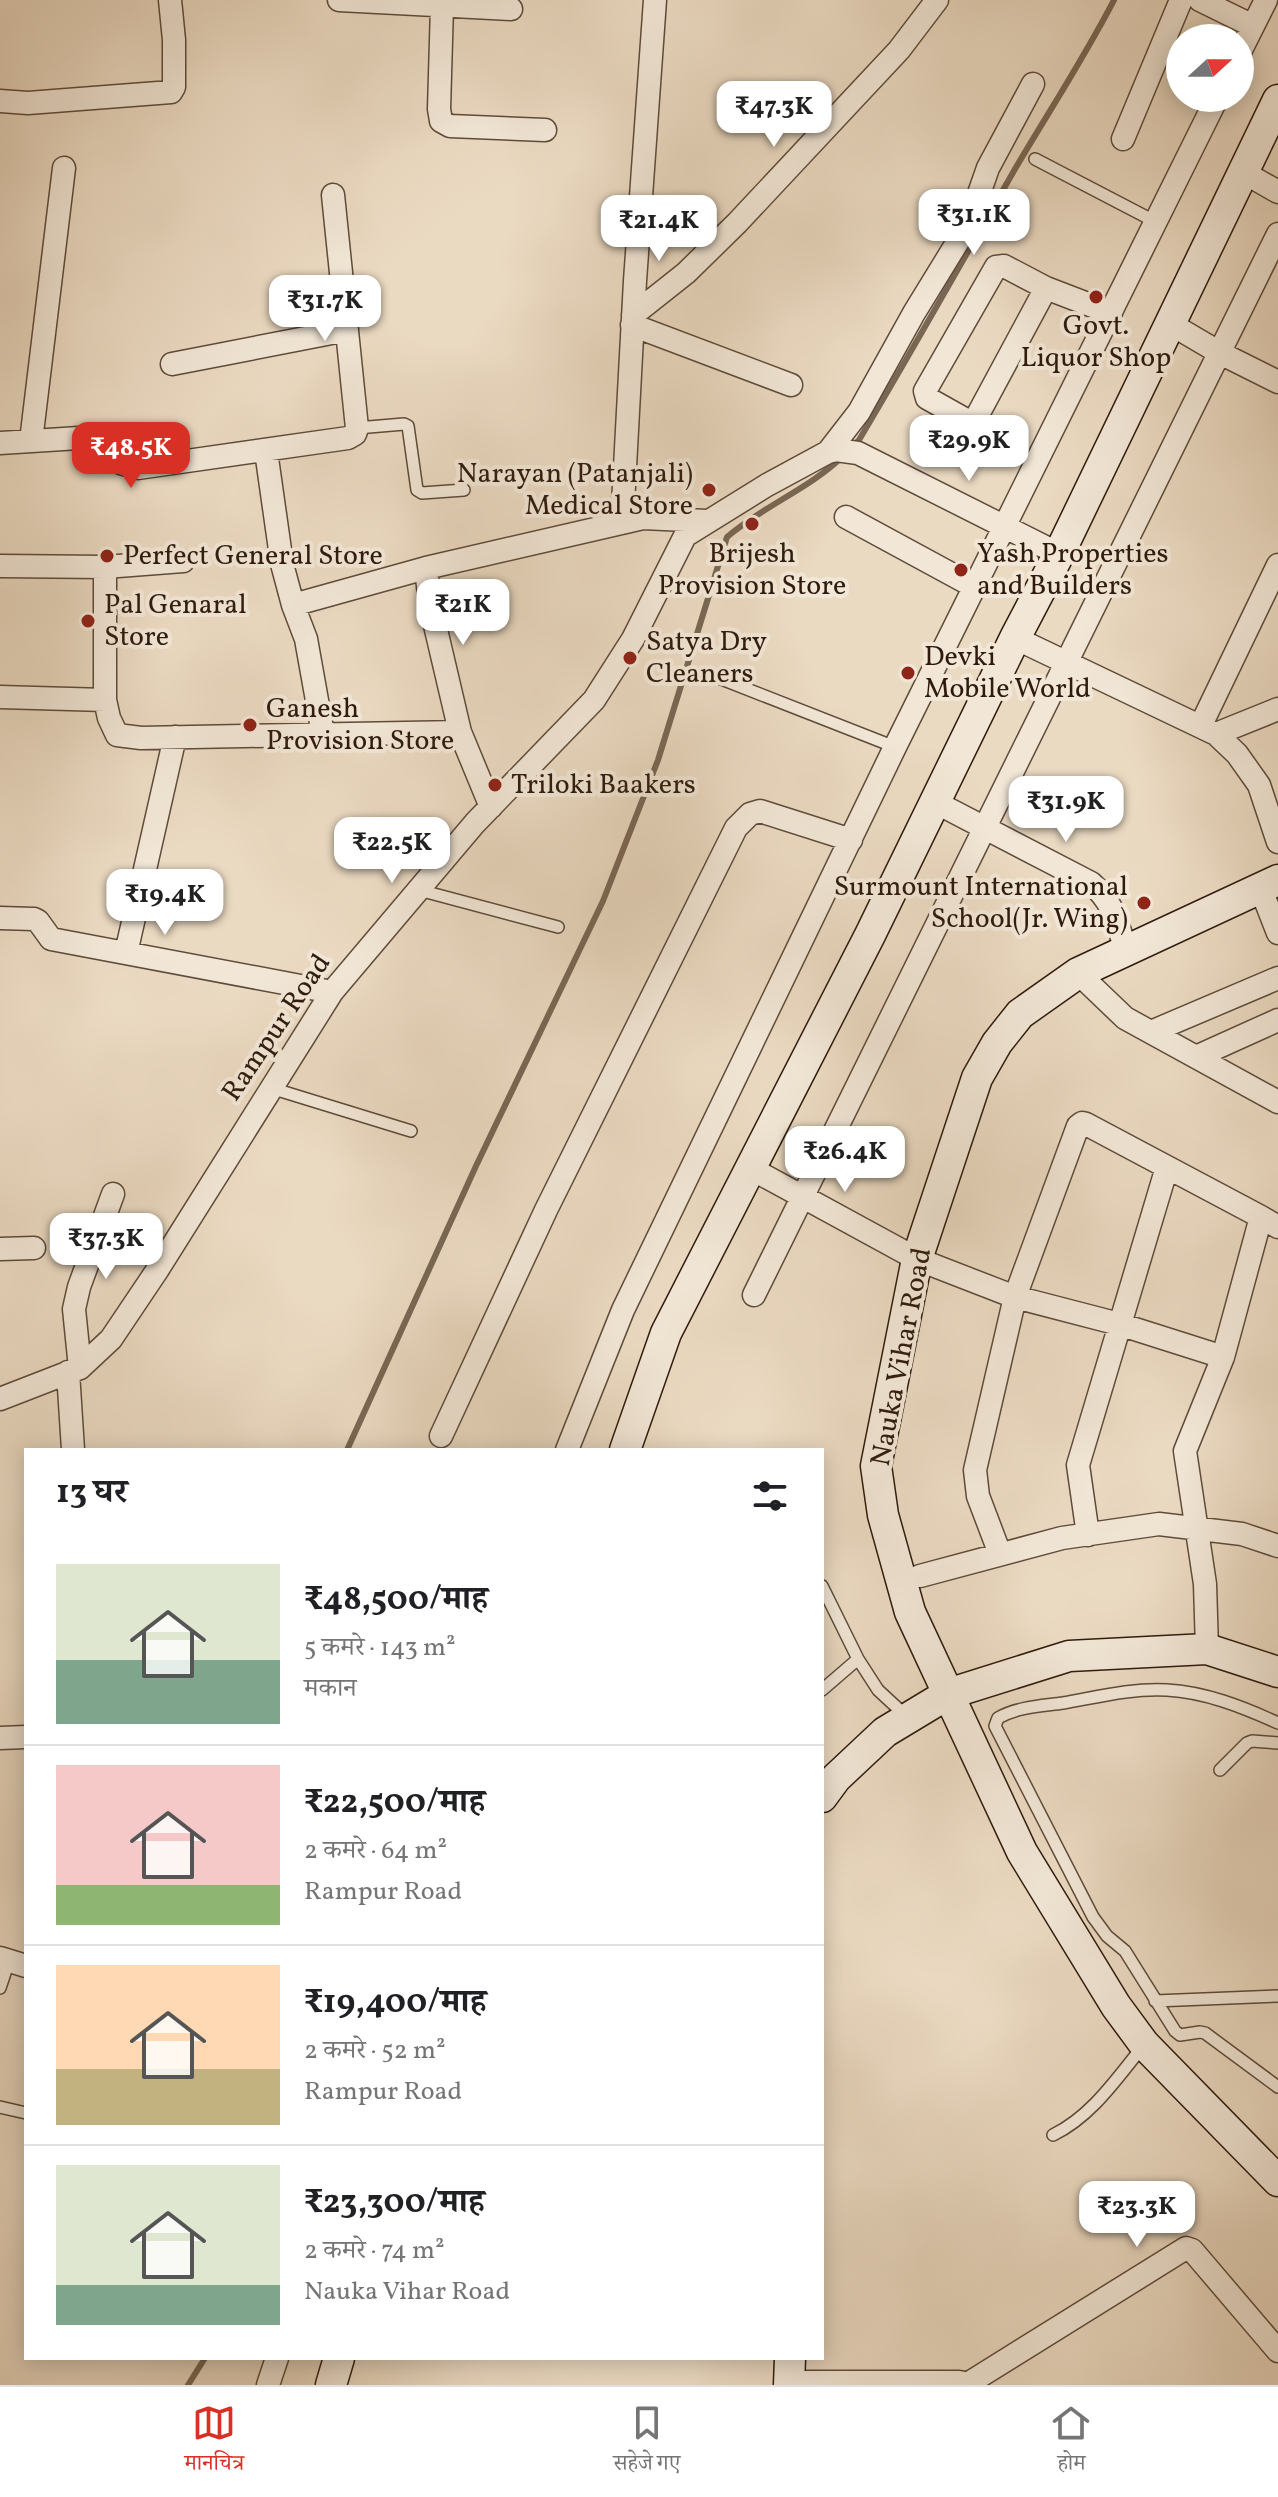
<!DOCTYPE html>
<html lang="hi">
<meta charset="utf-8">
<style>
:root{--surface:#fff;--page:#f6f6f6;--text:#202124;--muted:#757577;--line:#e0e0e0;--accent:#d93025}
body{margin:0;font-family:Vollkorn,"Noto Serif Devanagari",serif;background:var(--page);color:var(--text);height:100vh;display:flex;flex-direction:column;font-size:30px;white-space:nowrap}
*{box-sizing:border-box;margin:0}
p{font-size:26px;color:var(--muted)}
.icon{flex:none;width:44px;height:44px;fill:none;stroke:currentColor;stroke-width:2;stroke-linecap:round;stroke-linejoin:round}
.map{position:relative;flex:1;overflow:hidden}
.sheet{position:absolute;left:24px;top:1448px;width:800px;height:912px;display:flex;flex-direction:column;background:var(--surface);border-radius:0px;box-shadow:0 4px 20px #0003}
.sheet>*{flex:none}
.needle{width:52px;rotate:69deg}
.fabs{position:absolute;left:1166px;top:24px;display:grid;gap:16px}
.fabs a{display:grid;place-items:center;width:88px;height:88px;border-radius:50%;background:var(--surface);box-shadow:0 4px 20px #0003;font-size:40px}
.price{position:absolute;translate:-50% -68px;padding:0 18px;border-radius:16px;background:#fff;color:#222;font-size:26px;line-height:52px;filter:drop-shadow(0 2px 4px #0008)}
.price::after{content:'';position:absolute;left:50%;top:48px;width:24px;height:18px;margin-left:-12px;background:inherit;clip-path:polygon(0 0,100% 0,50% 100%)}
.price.active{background:var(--accent);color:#fff}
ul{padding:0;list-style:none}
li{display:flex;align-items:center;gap:24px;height:200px;padding:0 32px}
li+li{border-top:2px solid var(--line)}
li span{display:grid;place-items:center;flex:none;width:224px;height:160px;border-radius:0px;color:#555}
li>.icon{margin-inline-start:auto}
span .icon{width:96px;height:96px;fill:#fffc;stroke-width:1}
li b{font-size:34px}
h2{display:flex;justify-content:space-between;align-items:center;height:96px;padding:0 32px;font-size:34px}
.tab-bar{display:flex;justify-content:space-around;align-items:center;height:112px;border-top:2px solid var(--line);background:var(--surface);font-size:22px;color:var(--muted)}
.tab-bar a{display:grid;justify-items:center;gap:4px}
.tab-bar .active{color:var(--accent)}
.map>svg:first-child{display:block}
</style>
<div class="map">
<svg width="1278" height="2385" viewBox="0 0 1278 2385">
<rect width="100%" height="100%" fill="#ebdac2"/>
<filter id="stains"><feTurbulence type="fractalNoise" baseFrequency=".0025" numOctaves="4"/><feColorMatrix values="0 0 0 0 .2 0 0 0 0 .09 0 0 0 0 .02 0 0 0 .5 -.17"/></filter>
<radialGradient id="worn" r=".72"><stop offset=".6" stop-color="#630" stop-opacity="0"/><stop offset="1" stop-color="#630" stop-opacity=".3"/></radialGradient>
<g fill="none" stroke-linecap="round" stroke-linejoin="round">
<!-- stream -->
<path stroke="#796754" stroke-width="6" d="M854,445L859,440C912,351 963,260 1015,169C1048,113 1084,58 1114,0
M347,1450L476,1166L603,901L658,760L727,537C763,506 809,489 843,456
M188,2385L205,2358"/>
<!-- lane casing -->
<g stroke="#5e4b3a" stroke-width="14">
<path id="lane" d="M1035,159L1156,222
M357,428L404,424L408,426L417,490L422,493L464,490
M711,675L895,747
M419,890L558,927
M271,1088L411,1131
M822,1586L858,1659L878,1690L905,1715
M822,1690L858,1659
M1278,1723C1243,1707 1205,1692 1167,1690C1132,1688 1097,1697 1063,1703C1042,1706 1017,1707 998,1718L995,1726L1093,1917L1107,1936L1125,1951L1175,2031L1180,2035L1200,2032L1205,2033L1278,2087
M1220,1770L1247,1743L1252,1741L1278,1743
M0,1988L9,1961
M1155,2001L1278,1996
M0,2107L26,2113
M1053,2135C1092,2116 1117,2078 1144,2045"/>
</g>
<!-- street casing -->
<g stroke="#5e4b3a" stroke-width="25">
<path id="street" d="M339,0L511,9
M1200,0L1253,26
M442,6L439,109L441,121L450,126L545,130
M1240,52L1266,0
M0,101L28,103L171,92L174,87V40L170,0
M1123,139L1181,0
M1243,172L1278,192
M1046,288L975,420L968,421L927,398L925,391L996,267L1004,266L1046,288L1111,313
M633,315L686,273L737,223L899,50L937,0
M1169,323L1220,353L1278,382
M632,325L791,385
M172,364L347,330
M31,441L64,168
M0,443L79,438L99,440L110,448L120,463L138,468L348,438L355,434L357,428L333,195
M266,451L282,564L293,605L306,639L323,734
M828,452L859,412L914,313L968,225L988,168L1033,84
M846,517L975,587
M622,523L635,281L655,0
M0,566L105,567L183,561
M105,567V700
M426,568L430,604L460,732
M293,605L426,568L643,518L707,521
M1015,638L1216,734L1237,754L1259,785L1278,842
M0,697L105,700L109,718L117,735L141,738L460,732L491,807
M1201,725L1278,565
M1216,734L1278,709
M935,802L1091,883C1114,903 1117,922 1126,951
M1260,887L1278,933
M0,918L34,919L38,921L51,939L332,992
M126,953L175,737
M1078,973L1125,1018L1278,1102
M1151,1032L1278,978
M1196,1057L1278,1020
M750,1168L917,1259L1015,1297L1119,1324L1223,1357
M0,1249L34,1248
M754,1295L1278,234
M80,1368L74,1309L79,1287L113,1194
M68,1372L73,1450
M0,1399L80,1368L111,1339L158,1269L332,992L475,823L594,700L633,639L685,536L767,485L828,452L836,450L858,453L1059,554
M441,1436L546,1210L736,828L750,814L760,811L851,840
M567,1450L623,1310L895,747L1217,98
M1088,1535L1078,1465L1167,1167
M1000,1554L978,1496L975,1470L1015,1297L1078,1126L1082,1123L1086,1124L1261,1217
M920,1576L1062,1538L1159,1524L1242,1534L1278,1546
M1207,1649L1205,1584L1185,1451L1223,1357L1261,1217L1278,1227
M0,1738L26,1737
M0,1958L26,1966
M789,2382H959L974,2385
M969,2383L1186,2248L1192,2250L1278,2351
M268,2385L277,2358"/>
</g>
<!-- secondary casing -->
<g stroke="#2f1b0d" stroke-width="33">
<path id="secondary" d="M1278,880L1078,973L1020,1014L997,1043L977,1078L917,1259L876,1466L883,1515L910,1612L1022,1852L1116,2006L1144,2044L1278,2181
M625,1450L666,1333L870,935L1015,638L1059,554L1278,100
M822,1797L836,1778L885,1732L948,1694L1069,1656L1207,1649L1278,1672
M331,2385L339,2358
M789,2385L790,2358"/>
</g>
<!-- lane -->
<use href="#lane" stroke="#f2e7d7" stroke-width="11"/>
<!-- street -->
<use href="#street" stroke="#f2e7d7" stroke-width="22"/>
<!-- secondary -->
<use href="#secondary" stroke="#f2e7d7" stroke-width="30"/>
</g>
<!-- markers -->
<g fill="#8f2418" stroke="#f2e7d7" stroke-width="3">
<circle cx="1096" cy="297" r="8"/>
<circle cx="709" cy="490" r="8"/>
<circle cx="752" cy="524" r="8"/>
<circle cx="107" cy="556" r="8"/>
<circle cx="961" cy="570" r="8"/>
<circle cx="88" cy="621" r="8"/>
<circle cx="630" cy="658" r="8"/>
<circle cx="908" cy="673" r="8"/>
<circle cx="250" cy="725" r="8"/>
<circle cx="495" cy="785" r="8"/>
<circle cx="1144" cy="903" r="8"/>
</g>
<g text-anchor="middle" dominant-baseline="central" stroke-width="8" stroke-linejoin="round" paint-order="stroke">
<!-- poi labels -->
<g font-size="28" fill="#2f1b0d" stroke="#f2e7d7" text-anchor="start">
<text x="1096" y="326" text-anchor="middle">Govt.<tspan x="1096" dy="32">Liquor Shop</tspan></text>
<text x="693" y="474" text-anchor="end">Narayan (Patanjali)<tspan x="693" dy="32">Medical Store</tspan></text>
<text x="752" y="554" text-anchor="middle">Brijesh<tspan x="752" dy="32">Provision Store</tspan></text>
<text x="977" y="554">Yash Properties<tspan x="977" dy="32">and Builders</tspan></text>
<text x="123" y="556">Perfect General Store</text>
<text x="104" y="605">Pal Genaral<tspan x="104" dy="32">Store</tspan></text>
<text x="646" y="642">Satya Dry<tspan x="646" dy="32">Cleaners</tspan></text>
<text x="924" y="657">Devki<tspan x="924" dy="32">Mobile World</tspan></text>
<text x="266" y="709">Ganesh<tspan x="266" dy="32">Provision Store</tspan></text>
<text x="511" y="785">Triloki Baakers</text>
<text x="1128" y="887" text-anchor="end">Surmount International<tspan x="1128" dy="32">School(Jr. Wing)</tspan></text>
</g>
<!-- street labels -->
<g font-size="28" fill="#2f1b0d" stroke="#f2e7d7">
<text transform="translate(277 1028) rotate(-56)">Rampur Road</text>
<text transform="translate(902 1357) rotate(-79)">Nauka Vihar Road</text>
</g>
</g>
<rect width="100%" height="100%" filter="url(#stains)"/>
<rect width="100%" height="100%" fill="url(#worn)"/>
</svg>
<div class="fabs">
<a><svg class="needle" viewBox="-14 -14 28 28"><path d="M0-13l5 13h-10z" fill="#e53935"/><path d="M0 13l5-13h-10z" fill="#757577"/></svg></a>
</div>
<b class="price" style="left:774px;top:149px">₹47.3K</b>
<b class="price" style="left:974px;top:257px">₹31.1K</b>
<b class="price" style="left:659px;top:263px">₹21.4K</b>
<b class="price" style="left:325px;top:343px">₹31.7K</b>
<b class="price" style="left:969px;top:483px">₹29.9K</b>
<b class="price active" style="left:131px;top:490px">₹48.5K</b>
<b class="price" style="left:463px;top:647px">₹21K</b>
<b class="price" style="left:1066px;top:844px">₹31.9K</b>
<b class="price" style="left:392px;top:885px">₹22.5K</b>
<b class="price" style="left:165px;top:937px">₹19.4K</b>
<b class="price" style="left:845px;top:1194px">₹26.4K</b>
<b class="price" style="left:106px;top:1281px">₹37.3K</b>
<b class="price" style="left:1137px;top:2249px">₹23.3K</b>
<section class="sheet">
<h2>13 घर<svg class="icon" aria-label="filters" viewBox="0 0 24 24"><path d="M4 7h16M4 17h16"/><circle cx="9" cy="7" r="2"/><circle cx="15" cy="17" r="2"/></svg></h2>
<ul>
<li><span style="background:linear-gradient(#dfe7d0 60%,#7fa58c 0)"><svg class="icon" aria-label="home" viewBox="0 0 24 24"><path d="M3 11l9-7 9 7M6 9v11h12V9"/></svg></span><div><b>₹48,500/माह</b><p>5 कमरे · 143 m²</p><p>मकान</p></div></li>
<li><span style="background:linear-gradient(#f6c9c9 75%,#8fb573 0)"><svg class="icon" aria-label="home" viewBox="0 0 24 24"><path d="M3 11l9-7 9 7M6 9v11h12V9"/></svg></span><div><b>₹22,500/माह</b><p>2 कमरे · 64 m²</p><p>Rampur Road</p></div></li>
<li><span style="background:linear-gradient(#ffd9b3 65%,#c2b280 0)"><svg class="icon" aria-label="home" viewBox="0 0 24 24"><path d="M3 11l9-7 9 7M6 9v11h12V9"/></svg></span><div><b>₹19,400/माह</b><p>2 कमरे · 52 m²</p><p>Rampur Road</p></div></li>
<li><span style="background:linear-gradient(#dfe7d0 75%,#7fa58c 0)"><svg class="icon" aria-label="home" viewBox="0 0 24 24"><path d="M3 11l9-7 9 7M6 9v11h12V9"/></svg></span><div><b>₹23,300/माह</b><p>2 कमरे · 74 m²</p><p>Nauka Vihar Road</p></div></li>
</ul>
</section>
</div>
<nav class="tab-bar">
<a class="active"><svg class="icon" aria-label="map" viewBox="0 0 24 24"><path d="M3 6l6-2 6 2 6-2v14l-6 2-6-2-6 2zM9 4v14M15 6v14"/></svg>मानचित्र</a>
<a><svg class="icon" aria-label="saved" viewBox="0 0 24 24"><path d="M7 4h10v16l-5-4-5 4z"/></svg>सहेजे गए</a>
<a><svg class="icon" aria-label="home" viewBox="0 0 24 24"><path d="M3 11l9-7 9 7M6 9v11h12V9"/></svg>होम</a>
</nav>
